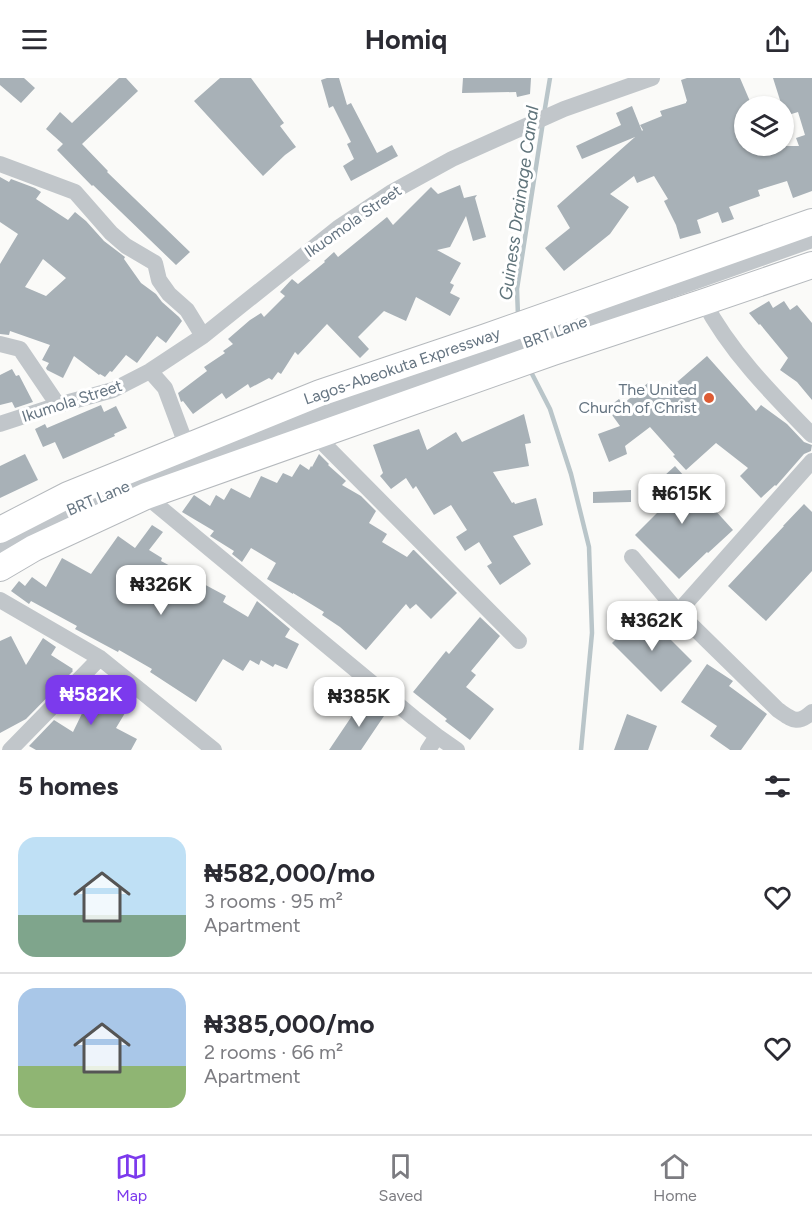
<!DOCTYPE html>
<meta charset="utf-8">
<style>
:root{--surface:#fff;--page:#f7f7f7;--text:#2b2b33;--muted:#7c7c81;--line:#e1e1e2;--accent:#7c3aed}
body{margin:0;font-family:Figtree,sans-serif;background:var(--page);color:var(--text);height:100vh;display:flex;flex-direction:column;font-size:22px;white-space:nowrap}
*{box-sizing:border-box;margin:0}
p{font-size:20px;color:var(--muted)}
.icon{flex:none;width:33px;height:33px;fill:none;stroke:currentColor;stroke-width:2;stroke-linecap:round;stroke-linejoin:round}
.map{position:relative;height:672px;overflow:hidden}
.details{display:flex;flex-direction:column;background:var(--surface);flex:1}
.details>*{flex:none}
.controls{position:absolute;left:734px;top:18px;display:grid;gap:12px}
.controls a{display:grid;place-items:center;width:60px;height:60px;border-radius:50%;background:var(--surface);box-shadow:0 2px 4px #0004;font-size:30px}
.price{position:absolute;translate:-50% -51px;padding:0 14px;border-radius:12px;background:#fff;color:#222;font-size:20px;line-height:39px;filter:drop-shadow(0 2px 3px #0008)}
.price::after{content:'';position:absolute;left:50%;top:36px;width:18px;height:14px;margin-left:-9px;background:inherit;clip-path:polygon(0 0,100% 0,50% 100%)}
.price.active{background:var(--accent);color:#fff}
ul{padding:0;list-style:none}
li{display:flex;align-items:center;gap:18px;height:150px;padding:0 18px}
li+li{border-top:2px solid var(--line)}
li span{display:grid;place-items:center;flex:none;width:168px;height:120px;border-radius:18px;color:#555}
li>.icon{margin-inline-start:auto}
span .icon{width:72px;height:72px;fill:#fffc;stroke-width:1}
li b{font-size:26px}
h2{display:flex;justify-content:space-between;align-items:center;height:72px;padding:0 18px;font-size:26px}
header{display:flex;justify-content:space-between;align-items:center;height:78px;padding:0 18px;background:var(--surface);font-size:27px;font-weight:700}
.tab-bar{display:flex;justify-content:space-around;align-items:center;height:84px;border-top:2px solid var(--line);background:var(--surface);font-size:16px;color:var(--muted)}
.tab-bar a{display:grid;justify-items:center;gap:3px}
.tab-bar .active{color:var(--accent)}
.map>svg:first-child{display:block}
</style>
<header><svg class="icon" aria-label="menu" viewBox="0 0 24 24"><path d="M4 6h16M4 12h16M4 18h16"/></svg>Homiq<svg class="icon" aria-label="share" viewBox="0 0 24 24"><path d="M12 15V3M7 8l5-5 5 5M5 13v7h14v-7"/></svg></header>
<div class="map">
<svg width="812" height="672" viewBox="0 0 812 672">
<rect width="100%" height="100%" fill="#fafaf8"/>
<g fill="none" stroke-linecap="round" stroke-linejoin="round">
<!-- stream -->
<path stroke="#b9c5c9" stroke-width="4.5" d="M544,36L550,0
M518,238L517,211L543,44
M530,292L550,331L571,396L589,469L592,555L581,672"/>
</g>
<!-- building -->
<path fill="#a8b1b7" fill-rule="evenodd" d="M0,0H24L35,10L21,25L0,7Z
M119,0H126L138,13L82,66L108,93L107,94L190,174L176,187L93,107L92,108L57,72L63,66L46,51L60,34L72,45Z
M220,0H251L284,45L280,48L296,69L285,77L263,98L194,23Z
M327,0H339L347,27L351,25L377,75L392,67L398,78L351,103L343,88L354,81L347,66L351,64L333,28L329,30L321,2Z
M463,0H531L530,16L517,19L516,14L462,15Z
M687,0H740L752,28H744V68H799L796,60L805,57L798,34L785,38L773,0H812V113L793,120L787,103L758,112L760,118L729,129L734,141L722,145L718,134L697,142L701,155L680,161L676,147L664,123L668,121L654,98L637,105L634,98L610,116L629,129L610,156L564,193L545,170L570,150L557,128L635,59L582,81L576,68L621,47L616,35L632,28L642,53L643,52L640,47L662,38L660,33L686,25V24L687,23L681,2Z
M0,99L9,104L11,101L35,110L41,114L36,121L68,142L75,134L86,143L104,163L125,179L124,181L141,205L156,216L162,224L179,239L182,243L166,265L157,258L137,285L126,277L112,294L110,293L105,299L100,296L99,297L74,278L63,300L47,292L46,290L49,285L42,282L50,267L10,253L9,257L0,256V186L18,156L0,144ZM43,181L66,200L46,218L25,209Z
M460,107L464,120L477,117L475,120L486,159L473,163L466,138L450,169L437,172L461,185L450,205L454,207L450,215L460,220L450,238L416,219L406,243L384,233L358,259L369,271L360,280L327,246L298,277L295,274L281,296L278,294L272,302L269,300L250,310L248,306L226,321L222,315L193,336L183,323L181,324L178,315L207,293L204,289L225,275L223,273L233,266L228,261L250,242L261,235L264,239L285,218L280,214L292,201L298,206L325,184L324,183L334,174L338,179L387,139L393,147L431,109L438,116Z
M769,223L773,230L784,223L790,232L797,227L812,245V322L797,304L780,292L788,280L760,246L759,247L749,235Z
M707,278L756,333L761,327L787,346L804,364L812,367L811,373L804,376L776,408L775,407L761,420L740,398L748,390L716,365L686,392L673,378L675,377L650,349L625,368L627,376L609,384L598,356L620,348L607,330L619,321L623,326L649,304L661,318Z
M12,291L16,298L19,297L33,324L15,330L12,324L0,327V297Z
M101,327L104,334L116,328L127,350L114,356L115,358L63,381L55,364L43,369L35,351L45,346L47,350Z
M524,336L531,365L525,366L529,388L493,394L512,425L514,424L515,426L536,420L543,447L513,458L531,486L500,507L487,488L492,485L479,464L465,473L456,459L467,452L451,427L434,437L416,408L413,411L406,400L391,411L380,398L383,395L373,367L419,351L427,372L456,354L462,364Z
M25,376L38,402L0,420V388Z
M319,376L329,386L328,387L346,403L342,407L361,418L376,433L369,445L387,456L382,464L407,479L413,472H414L457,515L431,541L416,526L410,531L406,526L366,572L340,549L322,537L324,534L293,515V516L267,501L276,485L251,470L242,484L232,476L234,473L210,458L214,453L182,434L194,417L210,428L216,417L224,422L231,410L250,420L261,398L277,405L283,395L292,399L300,386L309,392L311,388L312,389Z
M675,388L733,452L708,475L707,474L679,501L635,457L668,424L653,408Z
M631,412V424L593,425V414Z
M804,426L812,434V493L766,543L728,508L784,448H783Z
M152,447L163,454L149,472L162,480L161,483L226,518L223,524L248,539L257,523L290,551L285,559L299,566L287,591L275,586L273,589L261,582L259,587L250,582L243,593L223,581L196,624L150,594L152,591L119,572L118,574L75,551L77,548L31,523L29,526L11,513L19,503L25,508L32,499L46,509L62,480L91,496L118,458L135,470Z
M643,534L692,583L661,614L612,565Z
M480,539L500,558L471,593L476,597L466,609L494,631L470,662L445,643L447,641L413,614L446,573L449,576Z
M11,558L26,587L43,560L56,569L51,577L73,591L72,592L73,593L26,641L0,655V563Z
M707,586L733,603L729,608L767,636L741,672H730L710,658L717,648L681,624Z
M92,603L131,625L116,650L137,661L131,672H36L29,668L54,642L73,654L90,619L81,614Z
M364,620L386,635L361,672H329Z
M627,636L657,648L648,672H614Z"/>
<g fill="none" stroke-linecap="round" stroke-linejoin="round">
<!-- highway casing -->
<g stroke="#b5b9bd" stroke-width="28">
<path id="highway" d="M0,452L68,417L320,315L486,259L812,144
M0,490L34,470L146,418L553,274L704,224L812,187"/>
</g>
<!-- minor -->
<path stroke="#c1c6ca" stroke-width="16" d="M0,86L75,114L111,155L126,168L155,185L159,202L169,216L187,232L203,258
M704,224C730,274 773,317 812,357
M0,266L20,271L58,327
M150,293L165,310L187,369
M0,346L58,327L113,312L150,293L203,258L338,150L392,114L452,81L564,31L652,0
M316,358L519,563
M146,418L414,640L437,658L457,672
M0,471L73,429L236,366L812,162
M632,479L678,534L778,632C793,642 797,647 812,634
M0,522L100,580L214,672
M678,534L812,383
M10,672L100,580
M428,672L437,658"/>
<!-- highway -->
<use href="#highway" stroke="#fff" stroke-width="26"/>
</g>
<!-- markers -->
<circle fill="#dd5c34" stroke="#fff" stroke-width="2" cx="709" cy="320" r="6"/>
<g text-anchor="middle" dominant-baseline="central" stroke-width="6" stroke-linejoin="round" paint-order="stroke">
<!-- street labels -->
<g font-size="16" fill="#667582" stroke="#fff">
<text transform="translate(353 143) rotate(-35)">Ikuomola Street</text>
<text transform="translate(555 254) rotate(-20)">BRT Lane</text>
<text transform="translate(402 288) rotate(-19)">Lagos-Abeokuta Expressway</text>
<text transform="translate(72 323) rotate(-18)">Ikumola Street</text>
<text transform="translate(98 420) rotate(-23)">BRT Lane</text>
</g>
<!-- poi labels -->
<g font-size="16" fill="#667582" stroke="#fff" text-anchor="end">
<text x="697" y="311">The United<tspan x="697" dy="18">Church of Christ</tspan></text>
</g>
<!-- water labels -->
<g font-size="18" font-style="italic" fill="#60747b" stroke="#fff">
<text transform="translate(519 125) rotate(-82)">Guiness Drainage Canal</text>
</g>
</g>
</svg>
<div class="controls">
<a><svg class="icon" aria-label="layers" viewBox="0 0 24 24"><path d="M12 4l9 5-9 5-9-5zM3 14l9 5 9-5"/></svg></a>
</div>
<b class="price" style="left:682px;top:447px">₦615K</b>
<b class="price" style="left:161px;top:538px">₦326K</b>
<b class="price" style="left:652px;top:574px">₦362K</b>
<b class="price active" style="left:91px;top:648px">₦582K</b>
<b class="price" style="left:359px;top:650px">₦385K</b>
</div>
<section class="details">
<h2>5 homes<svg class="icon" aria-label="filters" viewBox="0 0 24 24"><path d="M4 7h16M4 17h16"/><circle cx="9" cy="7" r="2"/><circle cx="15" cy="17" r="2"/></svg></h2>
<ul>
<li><span style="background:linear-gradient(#bfe0f5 65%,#7fa58c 0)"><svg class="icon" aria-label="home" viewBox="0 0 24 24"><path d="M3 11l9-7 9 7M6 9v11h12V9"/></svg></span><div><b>₦582,000/mo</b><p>3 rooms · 95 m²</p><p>Apartment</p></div><svg class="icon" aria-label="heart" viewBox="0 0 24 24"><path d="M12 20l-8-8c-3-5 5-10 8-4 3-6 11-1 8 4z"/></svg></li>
<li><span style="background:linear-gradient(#a9c7e8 65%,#8fb573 0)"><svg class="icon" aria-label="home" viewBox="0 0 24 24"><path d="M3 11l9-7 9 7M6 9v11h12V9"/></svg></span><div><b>₦385,000/mo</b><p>2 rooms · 66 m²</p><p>Apartment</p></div><svg class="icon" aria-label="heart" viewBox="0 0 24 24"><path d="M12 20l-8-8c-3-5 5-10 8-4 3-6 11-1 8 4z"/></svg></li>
</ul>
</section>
<nav class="tab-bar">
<a class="active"><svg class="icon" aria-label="map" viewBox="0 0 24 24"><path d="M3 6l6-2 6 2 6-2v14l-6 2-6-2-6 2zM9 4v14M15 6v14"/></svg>Map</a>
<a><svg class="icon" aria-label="saved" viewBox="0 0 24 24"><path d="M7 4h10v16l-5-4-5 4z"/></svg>Saved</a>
<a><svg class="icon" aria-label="home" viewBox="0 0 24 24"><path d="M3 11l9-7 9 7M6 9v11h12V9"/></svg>Home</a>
</nav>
